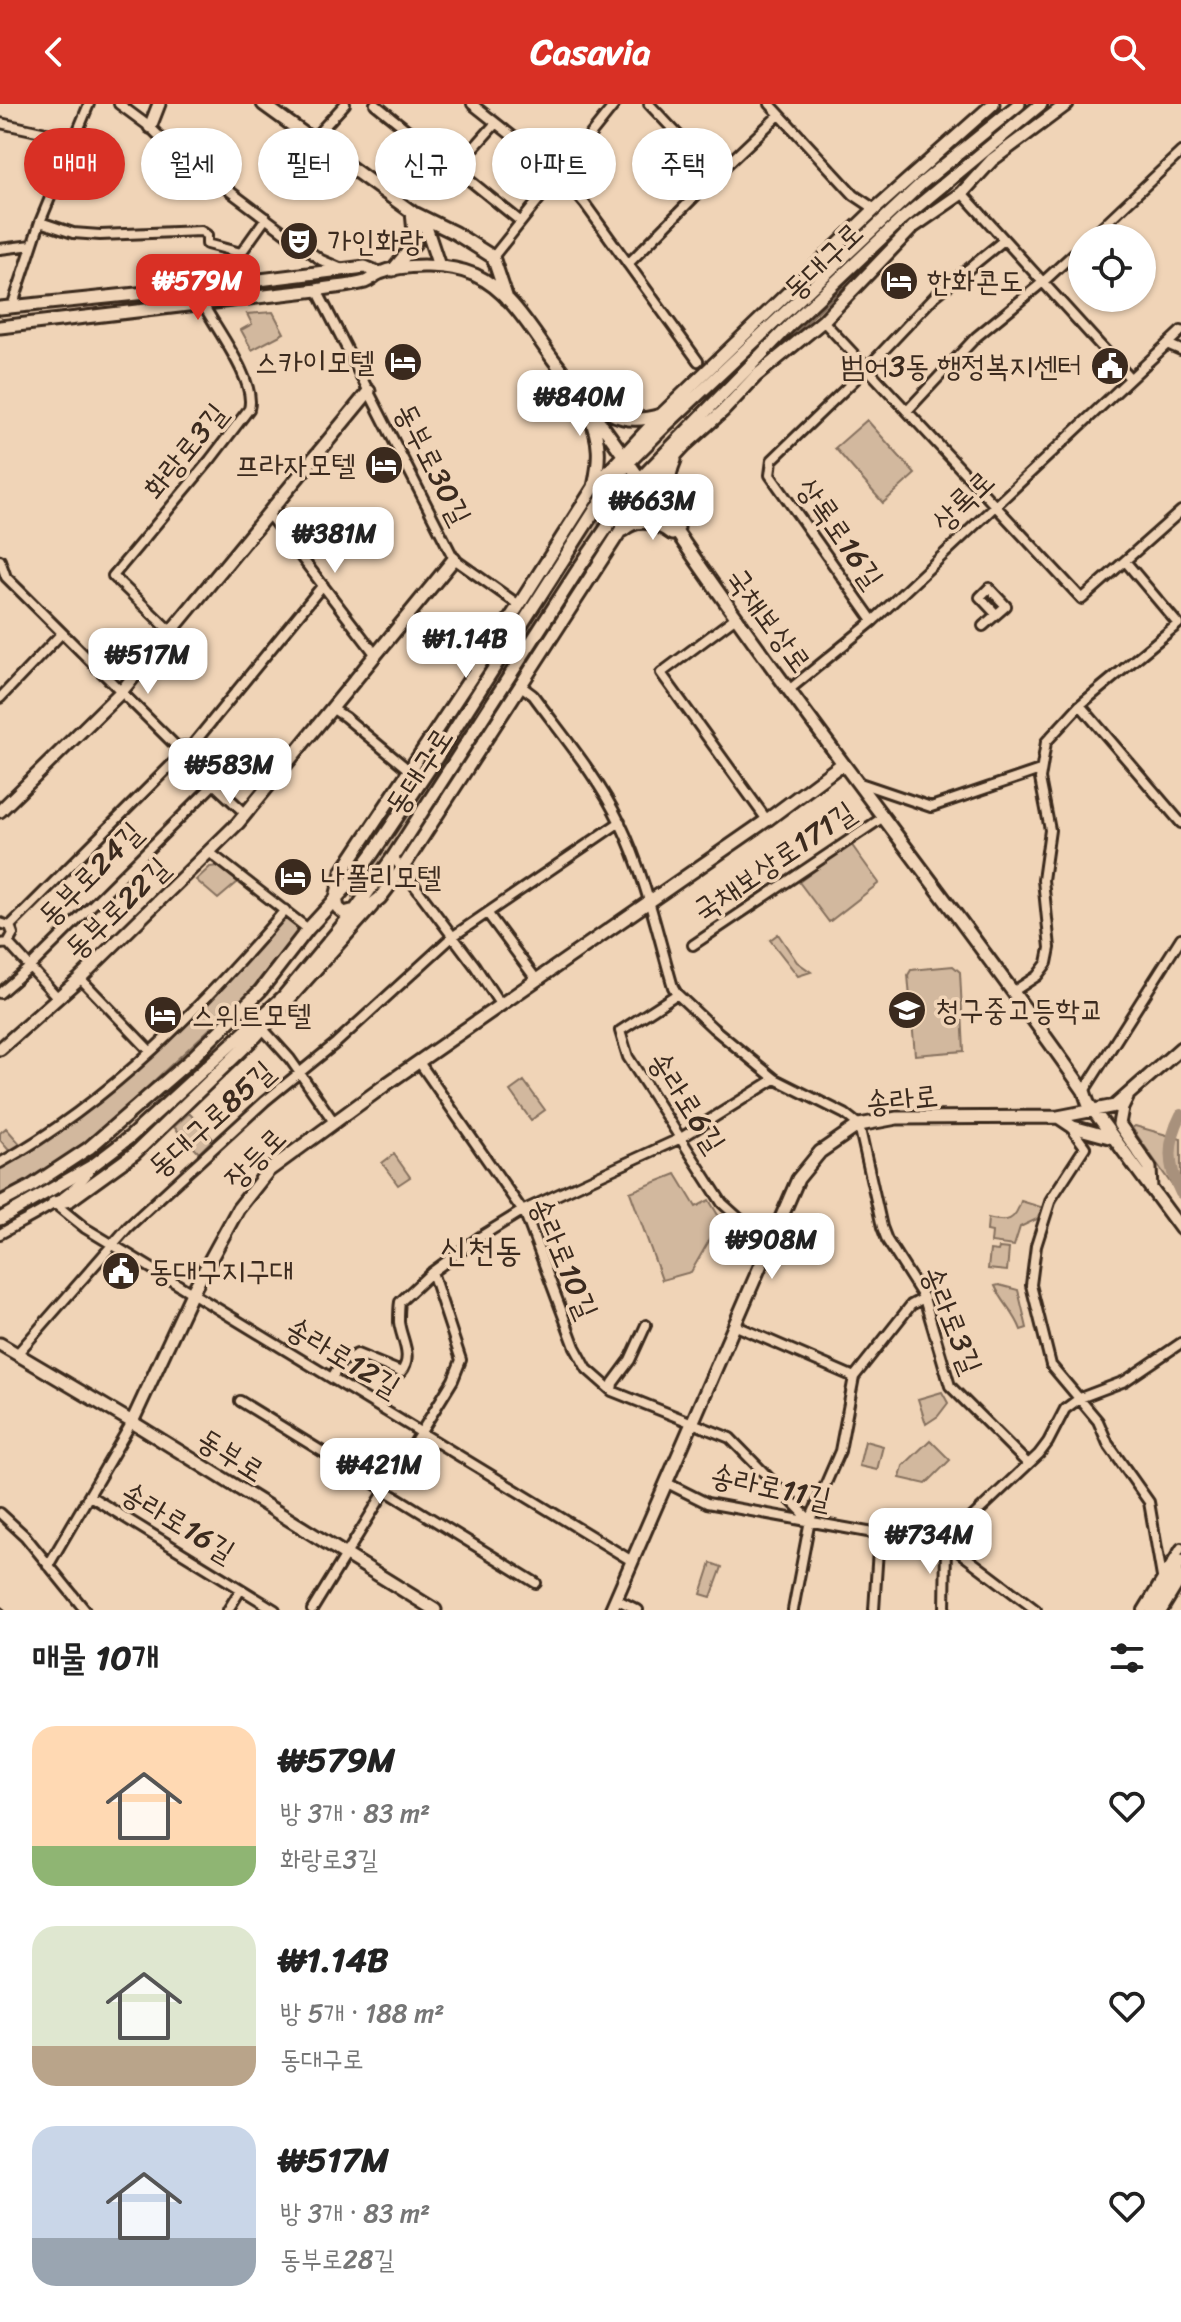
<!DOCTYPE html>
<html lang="ko">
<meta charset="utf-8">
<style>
:root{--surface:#fff;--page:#f2f2f2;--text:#222;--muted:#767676;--accent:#d93025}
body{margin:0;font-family:Sriracha,"Poor Story",sans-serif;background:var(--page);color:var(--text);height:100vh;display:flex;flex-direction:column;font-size:30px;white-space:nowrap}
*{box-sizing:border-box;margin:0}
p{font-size:26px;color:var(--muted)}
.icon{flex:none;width:44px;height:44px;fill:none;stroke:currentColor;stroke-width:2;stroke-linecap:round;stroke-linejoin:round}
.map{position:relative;height:1506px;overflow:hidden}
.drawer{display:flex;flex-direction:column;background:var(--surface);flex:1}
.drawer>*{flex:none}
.guide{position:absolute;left:24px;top:24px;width:1134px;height:72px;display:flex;gap:16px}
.buttons{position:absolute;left:1068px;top:120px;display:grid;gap:16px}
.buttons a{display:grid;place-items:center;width:88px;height:88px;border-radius:50%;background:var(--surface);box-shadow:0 2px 6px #0004;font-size:40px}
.price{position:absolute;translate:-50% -68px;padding:0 18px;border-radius:16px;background:#fff;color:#222;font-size:26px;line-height:52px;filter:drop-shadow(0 2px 4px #0008)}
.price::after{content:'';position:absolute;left:50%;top:48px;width:24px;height:18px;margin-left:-12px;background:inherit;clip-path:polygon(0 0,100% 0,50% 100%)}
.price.active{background:var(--accent);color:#fff}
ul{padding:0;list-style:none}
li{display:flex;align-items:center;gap:24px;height:200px;padding:0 32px}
li span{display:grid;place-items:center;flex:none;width:224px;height:160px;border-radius:24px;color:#555}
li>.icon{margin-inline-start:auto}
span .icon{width:96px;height:96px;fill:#fffc;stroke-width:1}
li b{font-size:34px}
h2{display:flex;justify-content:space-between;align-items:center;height:96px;padding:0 32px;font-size:34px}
.tag{padding:0 28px;border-radius:36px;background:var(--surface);box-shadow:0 2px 6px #0004;font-size:28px;line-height:72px}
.tag.active{background:var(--accent);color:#fff}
header{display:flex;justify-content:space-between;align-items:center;height:104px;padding:0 32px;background:var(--accent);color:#fff;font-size:36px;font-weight:800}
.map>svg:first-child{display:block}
</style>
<header><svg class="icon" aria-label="back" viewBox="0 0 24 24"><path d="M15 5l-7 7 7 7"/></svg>Casavia<svg class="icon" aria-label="search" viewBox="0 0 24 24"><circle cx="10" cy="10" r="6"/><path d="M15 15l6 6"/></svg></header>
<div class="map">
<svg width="1181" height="1506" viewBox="0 0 1181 1506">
<rect width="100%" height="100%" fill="#f0d4b7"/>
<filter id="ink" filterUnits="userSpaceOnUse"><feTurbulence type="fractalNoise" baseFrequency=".0125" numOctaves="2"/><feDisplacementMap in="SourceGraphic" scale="16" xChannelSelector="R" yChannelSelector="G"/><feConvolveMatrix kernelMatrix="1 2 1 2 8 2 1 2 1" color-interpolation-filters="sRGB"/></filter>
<g filter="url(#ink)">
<!-- green -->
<path fill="#d2b89e" stroke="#86715e" stroke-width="2" d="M905,84H909L715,269V266Z
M911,94H916L914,98L724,280L722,279V276Z
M921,101H926L925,105L735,287L732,286V283Z
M273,208L284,229L252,246L241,226L252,220L247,210Z
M867,316L915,370L883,399L835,344Z
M598,417L599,422L389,746L358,791L352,793V787L594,418Z
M429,651L430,656L379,734L373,737V732Z
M457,666L458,670L407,748L401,752V746Z
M851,740L879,779L829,818L799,778Z
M218,762L238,778L218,795L196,776L210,763Z
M285,813L300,825L250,887L124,1005L85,1038L29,1076L0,1090V1065C110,1000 202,909 285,813Z
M778,830L797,858L811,868L798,872L770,836Z
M953,862L960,868L964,947L915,951L908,871L911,866Z
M524,977L545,1006L531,1016L510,987Z
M189,1009L213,1035L199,1049L174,1023Z
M1135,1022L1181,1035V1094L1132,1024Z
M6,1024L22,1042L11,1049L0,1036V1029Z
M394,1050L410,1073L398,1081L382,1059Z
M676,1070L696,1103L709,1096L721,1116L691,1168L662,1176L630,1088Z
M1021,1097L1044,1104L1037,1115L1020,1123L1014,1142L991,1139L992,1128L987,1127L988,1114C1008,1119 1015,1117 1021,1097Z
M999,1144L1009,1145L1007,1167L988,1165L990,1146L998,1147Z
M999,1181L1018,1186L1027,1224L1021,1226C1015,1209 1002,1198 995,1182Z
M942,1288L948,1299L938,1312L926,1320L918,1295Z
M930,1336L950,1356L926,1380L900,1374L903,1362Z
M865,1337L883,1342L877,1366L859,1362Z
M711,1459L722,1463L711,1493L701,1490Z"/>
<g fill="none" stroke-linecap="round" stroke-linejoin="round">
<!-- river -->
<path stroke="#a8917b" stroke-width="12" d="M1181,1011C1167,1038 1167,1062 1181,1089"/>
<!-- minor casing -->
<g stroke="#3b2a1e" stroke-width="14">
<path id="minor" d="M119,0L150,23L167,40L321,156L342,165
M375,0L520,117
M472,0L559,69L585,100L698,257
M649,0L716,71
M770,0L854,91L875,105
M0,19L74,35
M312,36L345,0
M455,65L496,19
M962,89L1129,273
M40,118L73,129L100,131L201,127L207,131V140L241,149L266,114
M1090,134L1181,48
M0,145L32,141
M493,153L615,0
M628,160L716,71L779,11
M317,186L454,455L519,501
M12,203L40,118L89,0
M823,217L1082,495L1181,407
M1167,240L1181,246
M907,307L976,233L1043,178L1082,142
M269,411L376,551
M0,456L6,473L178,644
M736,513L661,569L767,716
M873,517L770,371L772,356L867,264L935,192L1004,136
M983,522L1006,502L989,484L980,493L996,510
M171,528L113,472L210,356L249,305C257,278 216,225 203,200
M521,582L533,591C563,632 598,673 620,719C645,771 657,828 673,883L677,890L713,924L775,975L845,1010L859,1021L882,1123L887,1136L924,1194L950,1282L1028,1360
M790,585L873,517L1181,227
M0,594L62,529
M1080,601L1181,719
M333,605L345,613L410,667
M176 650a8 8 0 1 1 16 0a8 8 0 1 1-16 0Z
M190,644L323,481
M189,657L246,710
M857,678L931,703L1040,666
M209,748L308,825
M393,753L475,862L500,900
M488,810L536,875
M0,819L10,822L13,830L8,839L0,840
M10,822L177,655
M8,839L58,894
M693,841L882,714
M80,874L150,947
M1014,887L1037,872L1047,859L1050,844L1043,776L1050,726L1040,675L1046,638L1080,601L1178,520L1125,457
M0,889L31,862L214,680
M677,890L620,927L628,953L722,1099L743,1118L773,1131
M263,925L290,955L334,1018
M419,958L526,1112L575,1243L587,1265L612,1287L730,1334L810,1416
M1084,987L1181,834
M1073,1023L1074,1028L1085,1043L1051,1095L1036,1142L1031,1181L1051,1261L1098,1317L1108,1340L1149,1398L1162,1473
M0,1059C111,997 203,902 285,806
M54,1099L85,1124L113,1141L632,1457
M0,1130C31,1112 73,1095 92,1063
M734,1221L854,1273
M17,1250L128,1123L265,997L336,939L452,833L620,718
M332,1274L341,1258L357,1250L401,1268C414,1253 401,1235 399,1218C399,1211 399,1204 400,1198L432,1168L480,1133L522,1107L681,1034L775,975
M612,1287L613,1279L630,1256L646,1221
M240,1297L536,1479
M667,1379L707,1399L879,1430L946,1438L1036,1506
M90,1392L275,1506
M0,1409L25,1432L85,1506
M946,1438L1039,1350L1048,1338L1065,1305L1080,1294L1125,1277L1181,1239
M48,1462L132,1318
M616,1495L638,1506
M228,1506L241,1485
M312,1506L453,1276L461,1256L432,1168
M793,1506L810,1416L840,1347L854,1273L911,1201L924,1194
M874,1506L879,1430
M945,1506L946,1438
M1143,1506L1181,1444"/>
</g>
<!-- major casing -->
<g stroke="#3b2a1e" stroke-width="17">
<path id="major" d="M263,0L412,108L427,126L439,162
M993,0L875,105L661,311L594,383L519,501L342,768L336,794L338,804L344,809L370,802L380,794L402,765L619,429L645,384L684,342L723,307L756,272L823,217L913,123L962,89L992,56L1067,0
M150,23L159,0
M416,110L455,129L493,153L507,195
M393,166L415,139L412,108
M0,204L195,184L365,163L379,169
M0,223L317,186C333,183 350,182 365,178C371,176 374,171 380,169C405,159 451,160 475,171C511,187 533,229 556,259C619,340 674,427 734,510C848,671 971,825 1084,987L1088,999L1181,1125
M589,295C613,315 631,320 661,311
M589,311C601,337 600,356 594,383
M675,356C664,381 669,400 678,424
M623,426C638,413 656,418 672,430
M0,707L121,588L369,287
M0,945L80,874L238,719L454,455
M1127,994L1122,1004L1119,1020L1150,1064L1151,1085
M1058,1013L1073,1023L1113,1034
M0,1099L30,1083L89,1044L188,958L260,887L308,825L353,776L373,749L430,664L597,403L628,359L666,321L921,80L1019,0
M54,1099L70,1096L135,1049L255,933L372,802
M0,1115L92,1062L130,1033L283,893L356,805L393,753L579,464L640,375L792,219L901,116L1041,0
M0,1240L132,1318L435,1506
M132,1318L192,1189L238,1105L268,1067L388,979L767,716L842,660
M611,1506L798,1075L820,1048L859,1021L897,1014L1058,1013L1115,1002L1181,944
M1152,1506L1181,1457
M1161,1506L1181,1473"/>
</g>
<!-- minor -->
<use href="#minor" stroke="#f0d4b7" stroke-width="8"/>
<!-- major -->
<use href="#major" stroke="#f0d4b7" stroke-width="11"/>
<!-- rail -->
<path stroke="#3b2a1e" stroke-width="2" d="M0,1502L5,1506"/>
</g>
</g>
<!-- icons -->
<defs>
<g id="theatre-disc" transform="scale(2)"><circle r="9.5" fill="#3b2a1e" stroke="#f0d4b7"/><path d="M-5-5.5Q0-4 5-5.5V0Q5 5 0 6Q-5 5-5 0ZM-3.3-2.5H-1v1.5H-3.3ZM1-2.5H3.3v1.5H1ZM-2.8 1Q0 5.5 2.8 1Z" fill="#fff"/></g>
<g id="hotel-disc" transform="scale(2)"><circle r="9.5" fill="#3b2a1e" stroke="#f0d4b7"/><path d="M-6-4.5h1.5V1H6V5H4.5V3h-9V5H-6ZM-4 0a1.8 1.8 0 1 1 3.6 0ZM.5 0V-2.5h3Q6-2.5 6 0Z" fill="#fff"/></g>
<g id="civic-disc" transform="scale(2)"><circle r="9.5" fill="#3b2a1e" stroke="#f0d4b7"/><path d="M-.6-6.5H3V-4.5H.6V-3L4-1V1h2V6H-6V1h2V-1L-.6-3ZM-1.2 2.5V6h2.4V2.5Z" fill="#fff"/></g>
<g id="school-disc" transform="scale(2)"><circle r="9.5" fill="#3b2a1e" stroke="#f0d4b7"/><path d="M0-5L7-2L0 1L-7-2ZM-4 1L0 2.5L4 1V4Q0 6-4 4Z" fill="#fff"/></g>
</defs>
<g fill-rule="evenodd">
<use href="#theatre-disc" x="299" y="137"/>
<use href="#hotel-disc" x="899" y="177"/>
<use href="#hotel-disc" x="403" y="258"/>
<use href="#civic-disc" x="1110" y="262"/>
<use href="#hotel-disc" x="384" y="361"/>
<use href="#hotel-disc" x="293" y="773"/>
<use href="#school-disc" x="907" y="906"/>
<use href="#hotel-disc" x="163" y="911"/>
<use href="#civic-disc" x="121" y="1167"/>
</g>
<g text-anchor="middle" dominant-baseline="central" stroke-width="7" stroke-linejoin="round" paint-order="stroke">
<!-- poi labels -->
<g font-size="30" fill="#3b2a1e" stroke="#f0d4b7" text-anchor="start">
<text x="327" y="137">가인화랑</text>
<text x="927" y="177">한화콘도</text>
<text x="375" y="258" text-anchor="end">스카이모텔</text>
<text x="1082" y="262" text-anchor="end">범어3동 행정복지센터</text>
<text x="356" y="361" text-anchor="end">프라자모텔</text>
<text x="321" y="773">나폴리모텔</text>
<text x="935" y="906">청구중고등학교</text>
<text x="191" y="911">스위트모텔</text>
<text x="149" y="1167">동대구지구대</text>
</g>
<!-- street labels -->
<g font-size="30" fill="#3b2a1e" stroke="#f0d4b7">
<text transform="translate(823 157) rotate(-44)">동대구로</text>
<text transform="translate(185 347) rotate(-51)">화랑로3길</text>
<text transform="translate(433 360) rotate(63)">동부로30길</text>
<text transform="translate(963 397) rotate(-44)">상록로</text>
<text transform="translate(840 429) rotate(55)">상록로16길</text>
<text transform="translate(769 516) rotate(54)">국채보상로</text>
<text transform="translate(419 667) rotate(-57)">동대구로</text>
<text transform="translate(774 757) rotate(-34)">국채보상로171길</text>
<text transform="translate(90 770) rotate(-45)">동부로24길</text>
<text transform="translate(117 804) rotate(-44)">동부로22길</text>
<text transform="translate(902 995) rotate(-6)">송라로</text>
<text transform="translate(687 998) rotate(57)">송라로6길</text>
<text transform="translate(211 1015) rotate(-42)">동대구로85길</text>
<text transform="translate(255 1054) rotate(-45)">장등로</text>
<text transform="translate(564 1154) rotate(67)">송라로10길</text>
<text transform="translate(952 1216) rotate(68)">송라로3길</text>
<text transform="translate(343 1253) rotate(31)">송라로12길</text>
<text transform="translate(231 1351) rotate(32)">동부로</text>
<text transform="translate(771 1383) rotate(12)">송라로11길</text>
<text transform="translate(178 1418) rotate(31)">송라로16길</text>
</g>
<!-- quarter labels -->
<g font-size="34" fill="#3b2a1e" stroke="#f0d4b7">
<text x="481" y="1146">신천동</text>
</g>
</g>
</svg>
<div class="buttons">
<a><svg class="icon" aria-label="locate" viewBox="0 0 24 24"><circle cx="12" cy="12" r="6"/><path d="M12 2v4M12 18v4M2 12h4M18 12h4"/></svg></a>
</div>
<b class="price active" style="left:198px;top:218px">₩579M</b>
<b class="price" style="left:580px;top:334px">₩840M</b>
<b class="price" style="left:653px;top:438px">₩663M</b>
<b class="price" style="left:335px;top:471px">₩381M</b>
<b class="price" style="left:466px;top:576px">₩1.14B</b>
<b class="price" style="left:148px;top:592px">₩517M</b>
<b class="price" style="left:230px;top:702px">₩583M</b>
<b class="price" style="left:772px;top:1177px">₩908M</b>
<b class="price" style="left:380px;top:1402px">₩421M</b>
<b class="price" style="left:930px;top:1472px">₩734M</b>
<div class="guide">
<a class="tag active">매매</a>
<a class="tag">월세</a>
<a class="tag">필터</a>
<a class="tag">신규</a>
<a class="tag">아파트</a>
<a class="tag">주택</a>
</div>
</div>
<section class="drawer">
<h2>매물 10개<svg class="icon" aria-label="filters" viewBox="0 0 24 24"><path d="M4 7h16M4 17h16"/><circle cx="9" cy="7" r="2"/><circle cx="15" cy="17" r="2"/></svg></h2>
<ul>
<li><span style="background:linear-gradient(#ffd9b3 75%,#8fb573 0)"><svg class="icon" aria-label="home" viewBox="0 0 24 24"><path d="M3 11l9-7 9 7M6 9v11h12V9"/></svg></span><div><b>₩579M</b><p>방 3개 · 83 m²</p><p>화랑로3길</p></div><svg class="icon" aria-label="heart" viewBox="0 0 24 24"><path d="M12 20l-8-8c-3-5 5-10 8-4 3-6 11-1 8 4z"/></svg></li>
<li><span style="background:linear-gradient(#dfe7d0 75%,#b9a48a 0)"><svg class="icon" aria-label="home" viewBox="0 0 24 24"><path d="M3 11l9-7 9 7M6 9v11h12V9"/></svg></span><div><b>₩1.14B</b><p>방 5개 · 188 m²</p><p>동대구로</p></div><svg class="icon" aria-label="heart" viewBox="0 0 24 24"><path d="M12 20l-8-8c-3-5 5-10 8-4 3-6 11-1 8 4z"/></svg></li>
<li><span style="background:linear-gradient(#c9d6e8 70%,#9aa5b1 0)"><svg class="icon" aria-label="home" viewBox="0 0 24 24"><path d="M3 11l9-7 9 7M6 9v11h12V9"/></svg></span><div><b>₩517M</b><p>방 3개 · 83 m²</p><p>동부로28길</p></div><svg class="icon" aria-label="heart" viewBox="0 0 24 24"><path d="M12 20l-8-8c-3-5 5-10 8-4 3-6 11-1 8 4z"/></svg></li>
</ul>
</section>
